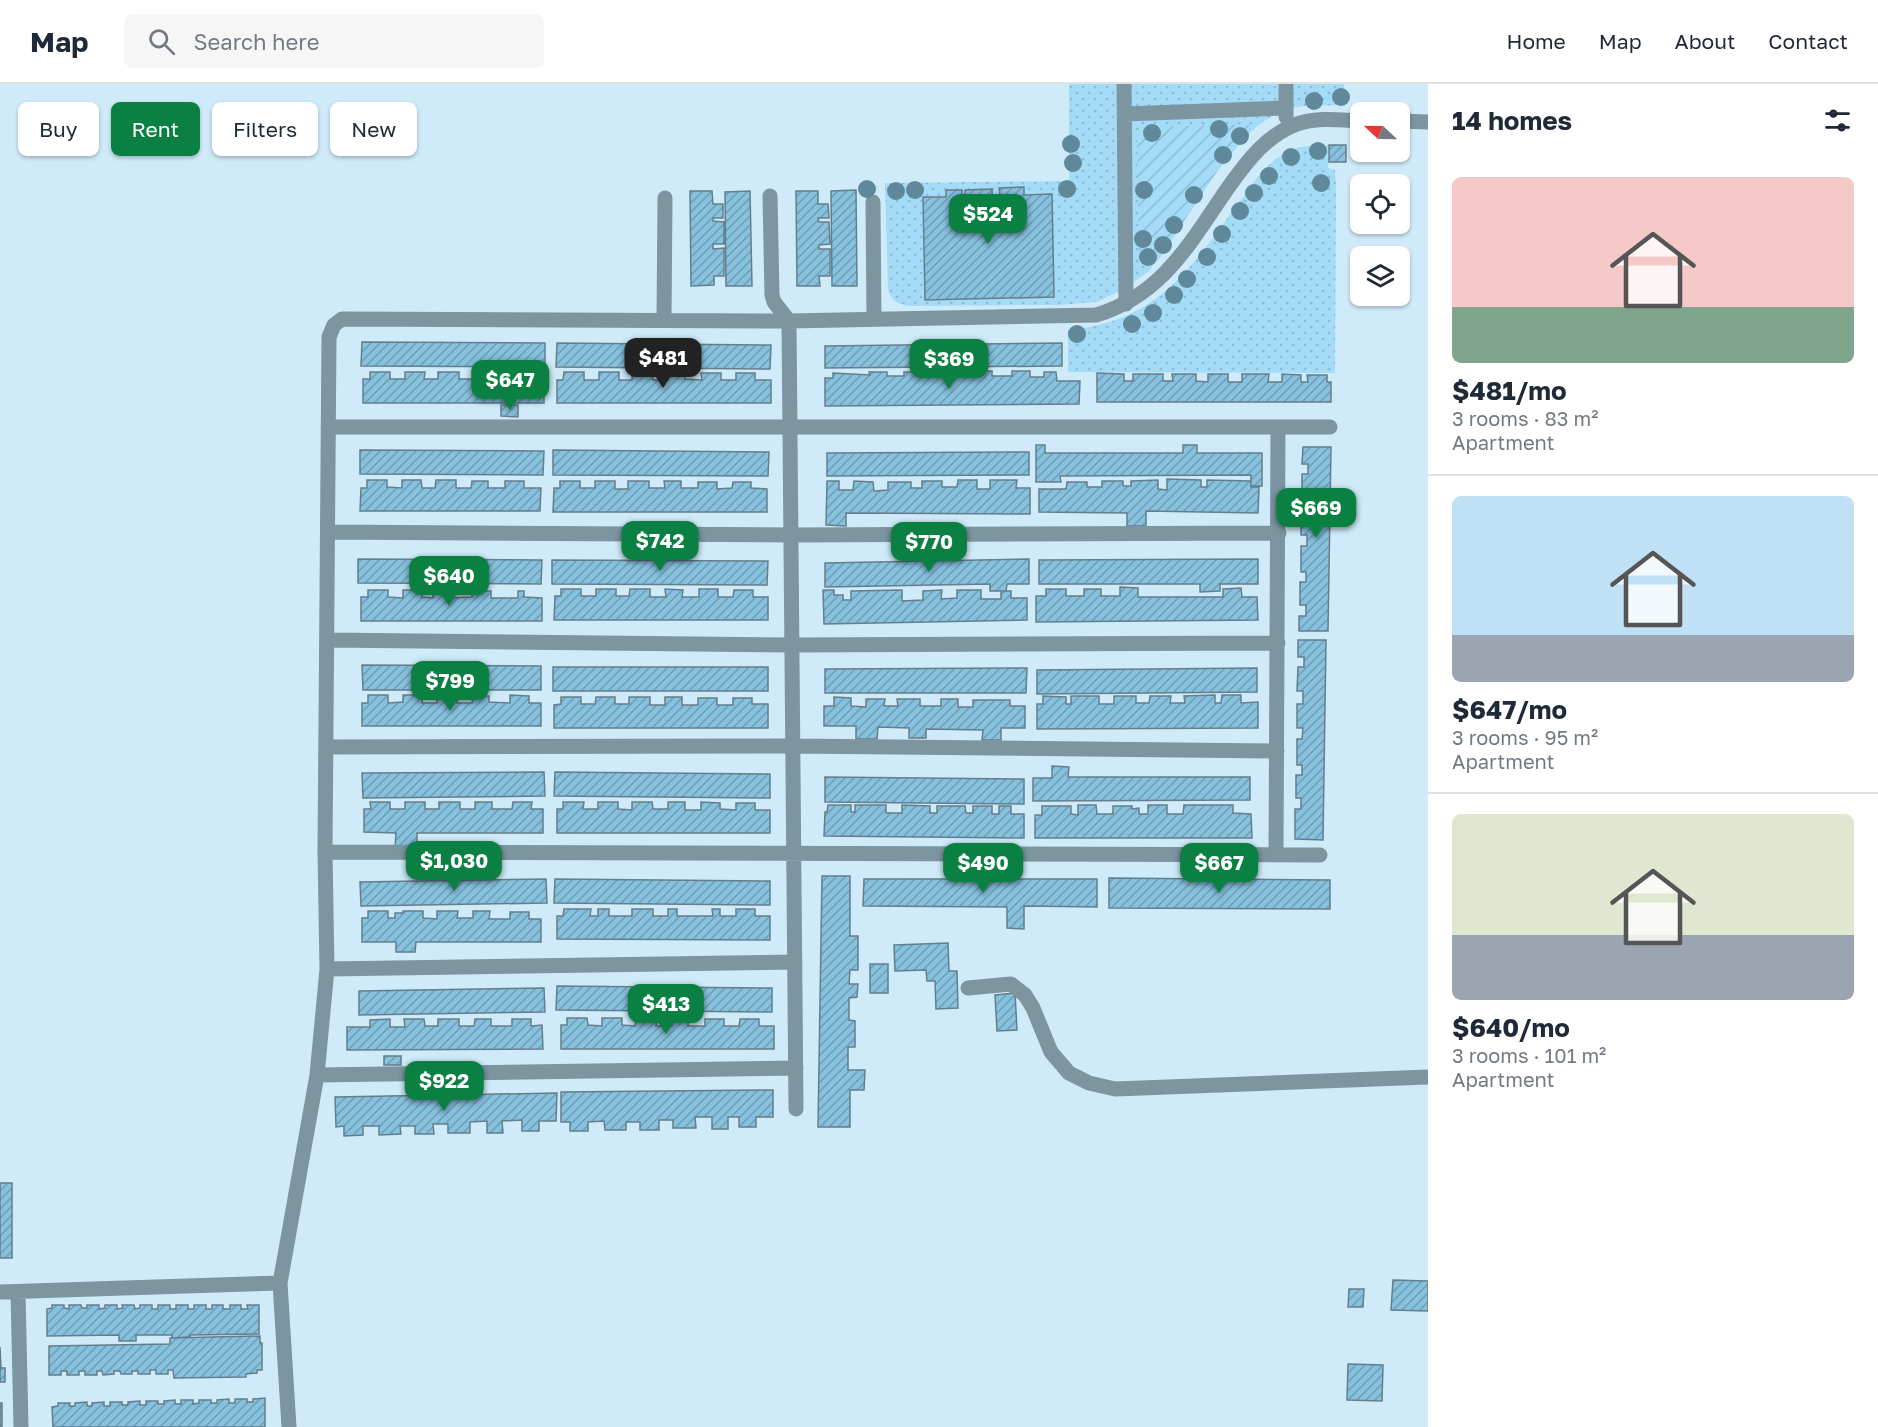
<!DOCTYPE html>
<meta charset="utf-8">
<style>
:root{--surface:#fff;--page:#f6f6f7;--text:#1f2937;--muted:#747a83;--line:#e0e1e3;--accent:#0b8043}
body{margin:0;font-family:"Golos Text",sans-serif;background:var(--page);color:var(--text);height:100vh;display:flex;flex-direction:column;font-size:22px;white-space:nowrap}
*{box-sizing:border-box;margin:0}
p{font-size:20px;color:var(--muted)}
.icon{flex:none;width:33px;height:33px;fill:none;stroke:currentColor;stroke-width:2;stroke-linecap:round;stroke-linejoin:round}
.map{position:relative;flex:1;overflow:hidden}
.side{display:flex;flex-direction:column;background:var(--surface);width:450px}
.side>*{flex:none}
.hud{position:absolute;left:18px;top:18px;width:570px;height:54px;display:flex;gap:12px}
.needle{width:39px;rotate:292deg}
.tools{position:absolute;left:1350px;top:18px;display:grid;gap:12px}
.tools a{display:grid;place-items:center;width:60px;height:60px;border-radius:9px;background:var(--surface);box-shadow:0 2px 4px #0004;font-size:30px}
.price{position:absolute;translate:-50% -51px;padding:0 14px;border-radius:12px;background:var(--accent);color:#fff;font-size:20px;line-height:39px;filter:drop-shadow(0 2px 3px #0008)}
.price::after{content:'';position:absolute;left:50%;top:36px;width:18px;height:14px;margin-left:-9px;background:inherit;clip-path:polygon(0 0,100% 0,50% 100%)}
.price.on{background:#222;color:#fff}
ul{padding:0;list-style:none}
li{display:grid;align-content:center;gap:12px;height:318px;padding:0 24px}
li+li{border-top:2px solid var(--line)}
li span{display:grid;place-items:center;height:186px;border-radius:9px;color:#555}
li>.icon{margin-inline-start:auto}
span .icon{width:108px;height:108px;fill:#fffc;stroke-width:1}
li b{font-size:26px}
h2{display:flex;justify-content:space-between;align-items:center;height:72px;padding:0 24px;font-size:26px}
.tag{padding:0 21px;border-radius:9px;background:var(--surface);box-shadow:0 2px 4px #0004;font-size:21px;line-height:54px}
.tag.on{background:var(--accent);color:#fff}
header{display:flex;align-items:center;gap:36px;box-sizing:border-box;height:84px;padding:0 30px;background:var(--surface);border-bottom:2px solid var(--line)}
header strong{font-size:28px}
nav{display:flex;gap:33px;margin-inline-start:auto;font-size:21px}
.search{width:420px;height:54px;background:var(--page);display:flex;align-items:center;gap:15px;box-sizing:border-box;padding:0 21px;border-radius:9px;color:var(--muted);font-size:22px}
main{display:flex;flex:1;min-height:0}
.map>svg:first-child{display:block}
</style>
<header>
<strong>Map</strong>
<div class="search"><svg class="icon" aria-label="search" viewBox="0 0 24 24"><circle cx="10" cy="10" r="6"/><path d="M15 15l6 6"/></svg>Search here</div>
<nav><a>Home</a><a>Map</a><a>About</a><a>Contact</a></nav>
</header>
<main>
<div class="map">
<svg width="1428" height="1343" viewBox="0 0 1428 1343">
<defs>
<pattern id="grass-dots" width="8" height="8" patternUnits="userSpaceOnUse" patternTransform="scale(1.5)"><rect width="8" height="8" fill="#a4dbf7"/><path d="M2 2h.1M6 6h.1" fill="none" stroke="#8dbcd4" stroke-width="1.8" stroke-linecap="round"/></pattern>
<pattern id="garden-furrows" width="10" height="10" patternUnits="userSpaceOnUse" patternTransform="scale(1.5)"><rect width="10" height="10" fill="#a4dbf7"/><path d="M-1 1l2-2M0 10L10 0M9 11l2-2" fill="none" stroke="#8dbcd4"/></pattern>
<pattern id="building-hatch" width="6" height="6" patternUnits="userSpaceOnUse" patternTransform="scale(1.5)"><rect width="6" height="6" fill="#86c1de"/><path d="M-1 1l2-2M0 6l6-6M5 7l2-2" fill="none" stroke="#6e9db5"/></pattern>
</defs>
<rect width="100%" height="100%" fill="#cfebf9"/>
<!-- grass -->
<path fill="url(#grass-dots)" d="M1069,0H1344V21C1327,22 1309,20 1292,24C1259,33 1238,60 1218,86L1150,186L1128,203L1097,218L1059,221L907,222C896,219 891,216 888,205L885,99L1069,97Z
M1328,61V84L1335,86L1336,103L1335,289L1068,288V246C1158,238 1191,184 1240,117C1253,99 1267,78 1287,68C1300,61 1314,62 1328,61Z"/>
<!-- garden -->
<path fill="url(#garden-furrows)" d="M1245,40L1250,42L1249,49L1218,86L1159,175L1154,180L1145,179L1139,171L1137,56L1142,46L1148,43Z"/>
<!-- building -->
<path fill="url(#building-hatch)" stroke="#667e8b" stroke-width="1.5" d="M1329,61H1346V78H1329Z
M1024,103V111L1052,110L1054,213L925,216L923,113H946V106H962V112H965V106L992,105V112L1000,111L999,104Z
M856,106L857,202H832L831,107Z
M690,107H712L713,120H723V134H713V137L724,138V160H713V165L724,164V192H714V201L691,202Z
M750,107L752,202H726L725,108Z
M796,107H818V120H828L829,134H818L819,138H829L830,160L819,161V165H830V192H819L820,202H797Z
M362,258L545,259V283L361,282Z
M557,259L771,261L770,285L556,283Z
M1062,259V282L825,284V262Z
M938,287H959V292H974V287H992V292H1012V287H1030V293H1044V288H1056L1057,297H1080L1079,320L825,322V294H833V289L870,291L869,288H887V292H904V288H924V292H938Z
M370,288H390V295H405V288H425L424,295H438V288H459V295H474L475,288H491V295H508V288L527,289V295H544V319H363V295H370Z
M564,288H584V296H599V288H619V296H632V288L653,289V296H668V289H685V295L702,296L701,289H721V296H736V289H755V296H771V319H557V296H563Z
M1097,289L1124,290V297H1133V290H1163V297H1173L1172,290H1196V297L1208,298V290H1228V298H1242V290H1269L1268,298H1282V290L1301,291V298H1308L1307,291H1327V298H1331V318H1097Z
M501,321H518V333L501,332Z
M1036,361H1045V369H1183V361H1197V369H1262V402H1251V391L1060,392L1061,398H1036Z
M1303,363H1331L1328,547H1299V532H1306V521H1300V498H1306V488H1301V462H1307V451H1301V427H1307V414H1302V390H1308V380H1302Z
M360,366L544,367L543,391L360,390Z
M553,366L769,368L768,392L553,391Z
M1029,368V391L827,392V369Z
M1167,395L1201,396V403H1207V396L1251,397V403H1259L1258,429L1146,427V442H1127V429L1039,428V405H1066L1067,398H1087V403H1102V397H1123V402H1131V397L1158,396V405L1167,406Z
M367,396H387V403L402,404V396H421L422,404H435L436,396H456V404H471L472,397H488V404H505V397H524V404H541L540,427H360L361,404H367Z
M958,396H977V405H990V396H1017L1016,404H1030V430L846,429V442L826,441L827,397H839V406H853L854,397L873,398L874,407L888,406V398H911V404H922V397H942V403H957Z
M560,397H580V404H595V397H615V405H628V397H649V404H665L664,397H681V404H698V398H717V405L732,404L733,398H751V404L767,405V428H553L554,404H560Z
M358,475L542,476L541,500L358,499Z
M1029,475V500H1007L1006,507H990V500L825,503V479Z
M1258,475V500H1220V507L1200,508V500H1039V476Z
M552,476L768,477L767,501L552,500Z
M1120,503L1138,504V513H1223V505L1241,504L1242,513H1257L1258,536L1036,538V512H1046V505H1066V512H1084V505H1101V512H1120Z
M561,505H581V512H596V505H616V512H629L630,505H650V513H666L665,505L683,506L682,513H699V505H718V513H733L734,506H753V513H768V536H554L555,512H561Z
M368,506H388V513L403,514V506H423L422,513L433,514V506L449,507V514L472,513V507H491V514H518V507H524V513L542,514V537H361V513H368Z
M823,506H834V511H843V516H851V507L902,506V517L923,516V507L942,506L941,515L957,514V506H981V515H1001V507H1011V514H1027V536L824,540Z
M1298,556H1326L1323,756L1295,755V725H1301V714H1296V691H1302V681H1297V655H1302L1303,644H1297V620H1303V607H1297L1298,583H1304V573H1298Z
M362,581L541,582V606H363Z
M553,583H768V607H553Z
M1027,584L1026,609H825V585Z
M1257,584V608L1037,610V586Z
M368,611H388V619L403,618V611H423L422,619H437L436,611H458L457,619H472L473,612H489V618L510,619V611L529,612V619H541V642H362V619H368Z
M1215,611V619H1221L1222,611H1241V619L1258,618V644L1037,645V620H1043V612L1066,613V620H1071V612H1099V620H1114V612H1136V619H1149L1150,612H1171L1170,619H1185L1184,612Z
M561,613H581V620H595L596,613H615V620H629V613H650V621H665V613H682V621H698V614H717V621H733V614H752V620H768V644H554V621L561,620Z
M834,613L851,614V622L866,623V615H885L884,622H898L897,615H920V622H941V615H958V623H973V616H1010V622H1025V644H1001V656H982L983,646L926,645V654H909V644L878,643L877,655H856V642H824V622H834Z
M1052,682L1069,683L1068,693H1250V716L1033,717V694H1052Z
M544,688L545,712L363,714L362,689Z
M555,688L770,690V714L554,712Z
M825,693L1024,695V720L825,718Z
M370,718H390V725H405V718H425V725H439V718H460V725H475V718H492V725H512L513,718H532L531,725H543V749H417V763H395L396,749L364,748V725H371Z
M563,718H584L583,725H598V718H618V725L632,726V718H652L653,725H668V718H685V726H701V718L720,719V725L736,726V719H755V726H770V749H557V725H563Z
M828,721H851V728H855V721H886V729H902V721L930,722V729H937V722H965L966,729H973V722H992V730H999V722H1011V730H1024V754L824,752L825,728H827Z
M1078,721H1096L1097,730H1113V722H1132V725L1139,724V730H1148V721H1167V730H1183L1184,721H1233V729L1251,730L1252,754H1035V731H1042V722H1071V730L1078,731Z
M822,792H850V852H858V886H850L849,900H858L857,913L849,914V936L855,937V963H848V986H865L864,1006H850V1043H818Z
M1109,794L1330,796V825L1109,824Z
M546,795L547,819L361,822L360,798Z
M555,795L770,797V821L554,819Z
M864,795H1097V823L1024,822V845L1007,844V823L863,822Z
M564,825H591L590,832H598V825H609V832H632V825H653V832H668V825H677V832H713L712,825H720V832H736V825H755V832H770V856L557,855V832H563Z
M368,827H388V834H395V829H403V827H423V834L437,835V827H458L457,834H473V827H490L489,835H510V828H529V835H541V858H416L415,868H396V858H362V834H368Z
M948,859L949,887H957L958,924L936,925L935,897H927L926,886L895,887L894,861Z
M870,880H888V909H870Z
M557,902L772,904V928L556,926Z
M544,904L545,928L359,931V907Z
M1015,909L1017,946L997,947L995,911Z
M567,934H587L588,941L602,942V934H622V941L635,942L636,934H657L656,942H672V934L689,935L688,942H705V935H724V942H739L740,935H759V942H774V965H561V941H567Z
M390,935V943H405L404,935H424L425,942H438V935H459V942H474L475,935H491V942H512V935H531V942L542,941L543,965L347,966V943H370V936Z
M384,972H401V981H384Z
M773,1006V1033H756V1043H739V1033H728V1045H712V1033H695L696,1044H673V1036H659V1046H640V1038H626V1046H605L604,1037L588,1038V1047H570V1038H561V1008Z
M557,1009L556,1037H539V1047H522V1036L502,1037L503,1049H487V1037L470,1038V1049H448V1040H433L434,1050H415V1042H400L401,1050L379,1051V1042H363V1051L344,1052V1042L336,1043L335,1013Z
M0,1099H12V1174H0Z
M1393,1196L1428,1197V1227L1391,1226Z
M1349,1205H1364L1363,1223H1348Z
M52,1221H64V1224L69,1225V1221H81L82,1224H87V1221H99V1225L105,1224V1221H117V1225L123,1224L122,1221H134L135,1225L140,1224V1221H152V1225H158V1221H170V1225H176V1221H188V1225H194V1221H206V1225H212V1221H223V1225H230V1221H241V1225H248L247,1221H259V1250L190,1251V1253L172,1254V1251H136V1257H119V1251L47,1252V1225L52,1224Z
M260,1252V1259H262V1286H257V1289L246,1290V1293L174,1294L173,1286H168V1290H156V1286H150V1290H138V1287H132V1290H121L120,1287H114V1290L103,1291L102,1287H97V1291H85V1287H79V1291H67V1287H61V1291H49V1262L170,1260V1254Z
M0,1263L1,1284H5V1298H0Z
M1348,1280L1383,1281L1382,1317L1347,1316Z
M265,1314V1343H53L52,1323L58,1322V1319H70L69,1322H75V1319L87,1318V1322H92V1319L104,1318V1322H110V1318H122V1321H128V1318L140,1317V1321H146V1317H158V1320H164V1317L175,1316V1320H181V1316H193V1320L199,1319V1316H211V1319H217V1316L229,1315V1319H235V1315H247V1318H253V1315Z
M0,1319H2V1343H0Z"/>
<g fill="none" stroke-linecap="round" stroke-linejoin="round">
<!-- minor -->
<path stroke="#7d95a1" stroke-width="15" d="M1124,0L1126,220
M1124,30L1286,24
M1286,33V0
M1400,37L1428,38
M770,112L772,211L774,218L789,237L796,1025
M873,118L874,235
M664,236L665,114
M328,343H1330
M328,448L791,451L1279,449
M328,556L792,561L1278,559
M327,663L793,662L1277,667
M325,768L1320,771
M1276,771L1278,344
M327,885L795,878
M968,904L1011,900L1025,911L1033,924L1051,968L1069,989L1089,999L1115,1005L1428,993
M317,991L796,984
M0,1208L280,1199
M18,1208L21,1343
M289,1343L280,1199L317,991L327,885L325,768L329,253L334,241L342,235L789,237L1096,231C1164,211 1192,155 1230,101C1248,76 1267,51 1297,40C1317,33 1340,36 1360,37"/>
</g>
<!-- trees -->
<g fill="#5f899a">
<circle cx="1341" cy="13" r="9"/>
<circle cx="1314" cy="17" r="9"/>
<circle cx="1219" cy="45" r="9"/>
<circle cx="1152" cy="49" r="9"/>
<circle cx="1240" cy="52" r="9"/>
<circle cx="1071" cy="60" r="9"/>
<circle cx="1318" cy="67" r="9"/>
<circle cx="1223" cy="71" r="9"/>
<circle cx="1291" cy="73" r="9"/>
<circle cx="1073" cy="79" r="9"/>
<circle cx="1269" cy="92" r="9"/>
<circle cx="1321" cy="99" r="9"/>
<circle cx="867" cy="105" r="9"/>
<circle cx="1067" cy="105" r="9"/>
<circle cx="915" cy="106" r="9"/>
<circle cx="1144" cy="106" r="9"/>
<circle cx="896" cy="107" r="9"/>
<circle cx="1254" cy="109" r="9"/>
<circle cx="1194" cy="111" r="9"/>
<circle cx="1240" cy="127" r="9"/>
<circle cx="1174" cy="141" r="9"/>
<circle cx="1222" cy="150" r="9"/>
<circle cx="1143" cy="155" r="9"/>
<circle cx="1163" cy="161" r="9"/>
<circle cx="1148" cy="173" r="9"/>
<circle cx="1207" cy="173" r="9"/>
<circle cx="1187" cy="195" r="9"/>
<circle cx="1174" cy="211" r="9"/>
<circle cx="1153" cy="229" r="9"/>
<circle cx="1132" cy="240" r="9"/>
<circle cx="1077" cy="250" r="9"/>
</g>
</svg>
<div class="tools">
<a><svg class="needle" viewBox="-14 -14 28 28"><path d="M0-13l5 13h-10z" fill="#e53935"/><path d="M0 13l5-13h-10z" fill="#747a83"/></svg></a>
<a><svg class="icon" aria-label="locate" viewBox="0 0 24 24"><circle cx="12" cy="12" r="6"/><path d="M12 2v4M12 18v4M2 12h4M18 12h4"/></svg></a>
<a><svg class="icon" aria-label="layers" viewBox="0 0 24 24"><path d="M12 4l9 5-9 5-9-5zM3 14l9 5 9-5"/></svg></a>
</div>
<b class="price" style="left:988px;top:161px">$524</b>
<b class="price on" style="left:663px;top:305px">$481</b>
<b class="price" style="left:949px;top:306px">$369</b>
<b class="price" style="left:510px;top:327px">$647</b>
<b class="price" style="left:1316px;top:455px">$669</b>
<b class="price" style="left:660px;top:488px">$742</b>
<b class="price" style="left:929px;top:489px">$770</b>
<b class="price" style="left:449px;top:523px">$640</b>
<b class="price" style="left:450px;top:628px">$799</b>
<b class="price" style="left:454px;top:808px">$1,030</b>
<b class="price" style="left:983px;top:810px">$490</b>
<b class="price" style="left:1219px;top:810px">$667</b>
<b class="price" style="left:666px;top:951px">$413</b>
<b class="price" style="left:444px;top:1028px">$922</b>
<div class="hud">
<a class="tag">Buy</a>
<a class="tag on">Rent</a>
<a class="tag">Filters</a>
<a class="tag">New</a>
</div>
</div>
<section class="side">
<h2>14 homes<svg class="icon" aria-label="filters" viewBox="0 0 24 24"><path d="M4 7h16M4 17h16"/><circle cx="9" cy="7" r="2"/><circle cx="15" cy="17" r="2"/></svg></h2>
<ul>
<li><span style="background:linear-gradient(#f6c9c9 70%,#7fa58c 0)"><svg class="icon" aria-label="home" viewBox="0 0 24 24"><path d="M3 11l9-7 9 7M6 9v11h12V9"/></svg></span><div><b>$481/mo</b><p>3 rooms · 83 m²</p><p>Apartment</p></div></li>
<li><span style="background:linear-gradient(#bfe0f5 75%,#9aa5b1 0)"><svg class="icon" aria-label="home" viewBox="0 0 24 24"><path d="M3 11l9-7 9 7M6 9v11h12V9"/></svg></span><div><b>$647/mo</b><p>3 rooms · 95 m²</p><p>Apartment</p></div></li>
<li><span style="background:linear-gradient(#dfe7d0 65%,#9aa5b1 0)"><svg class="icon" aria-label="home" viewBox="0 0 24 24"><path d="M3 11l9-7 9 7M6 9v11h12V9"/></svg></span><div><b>$640/mo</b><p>3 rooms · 101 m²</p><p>Apartment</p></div></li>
</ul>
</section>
</main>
